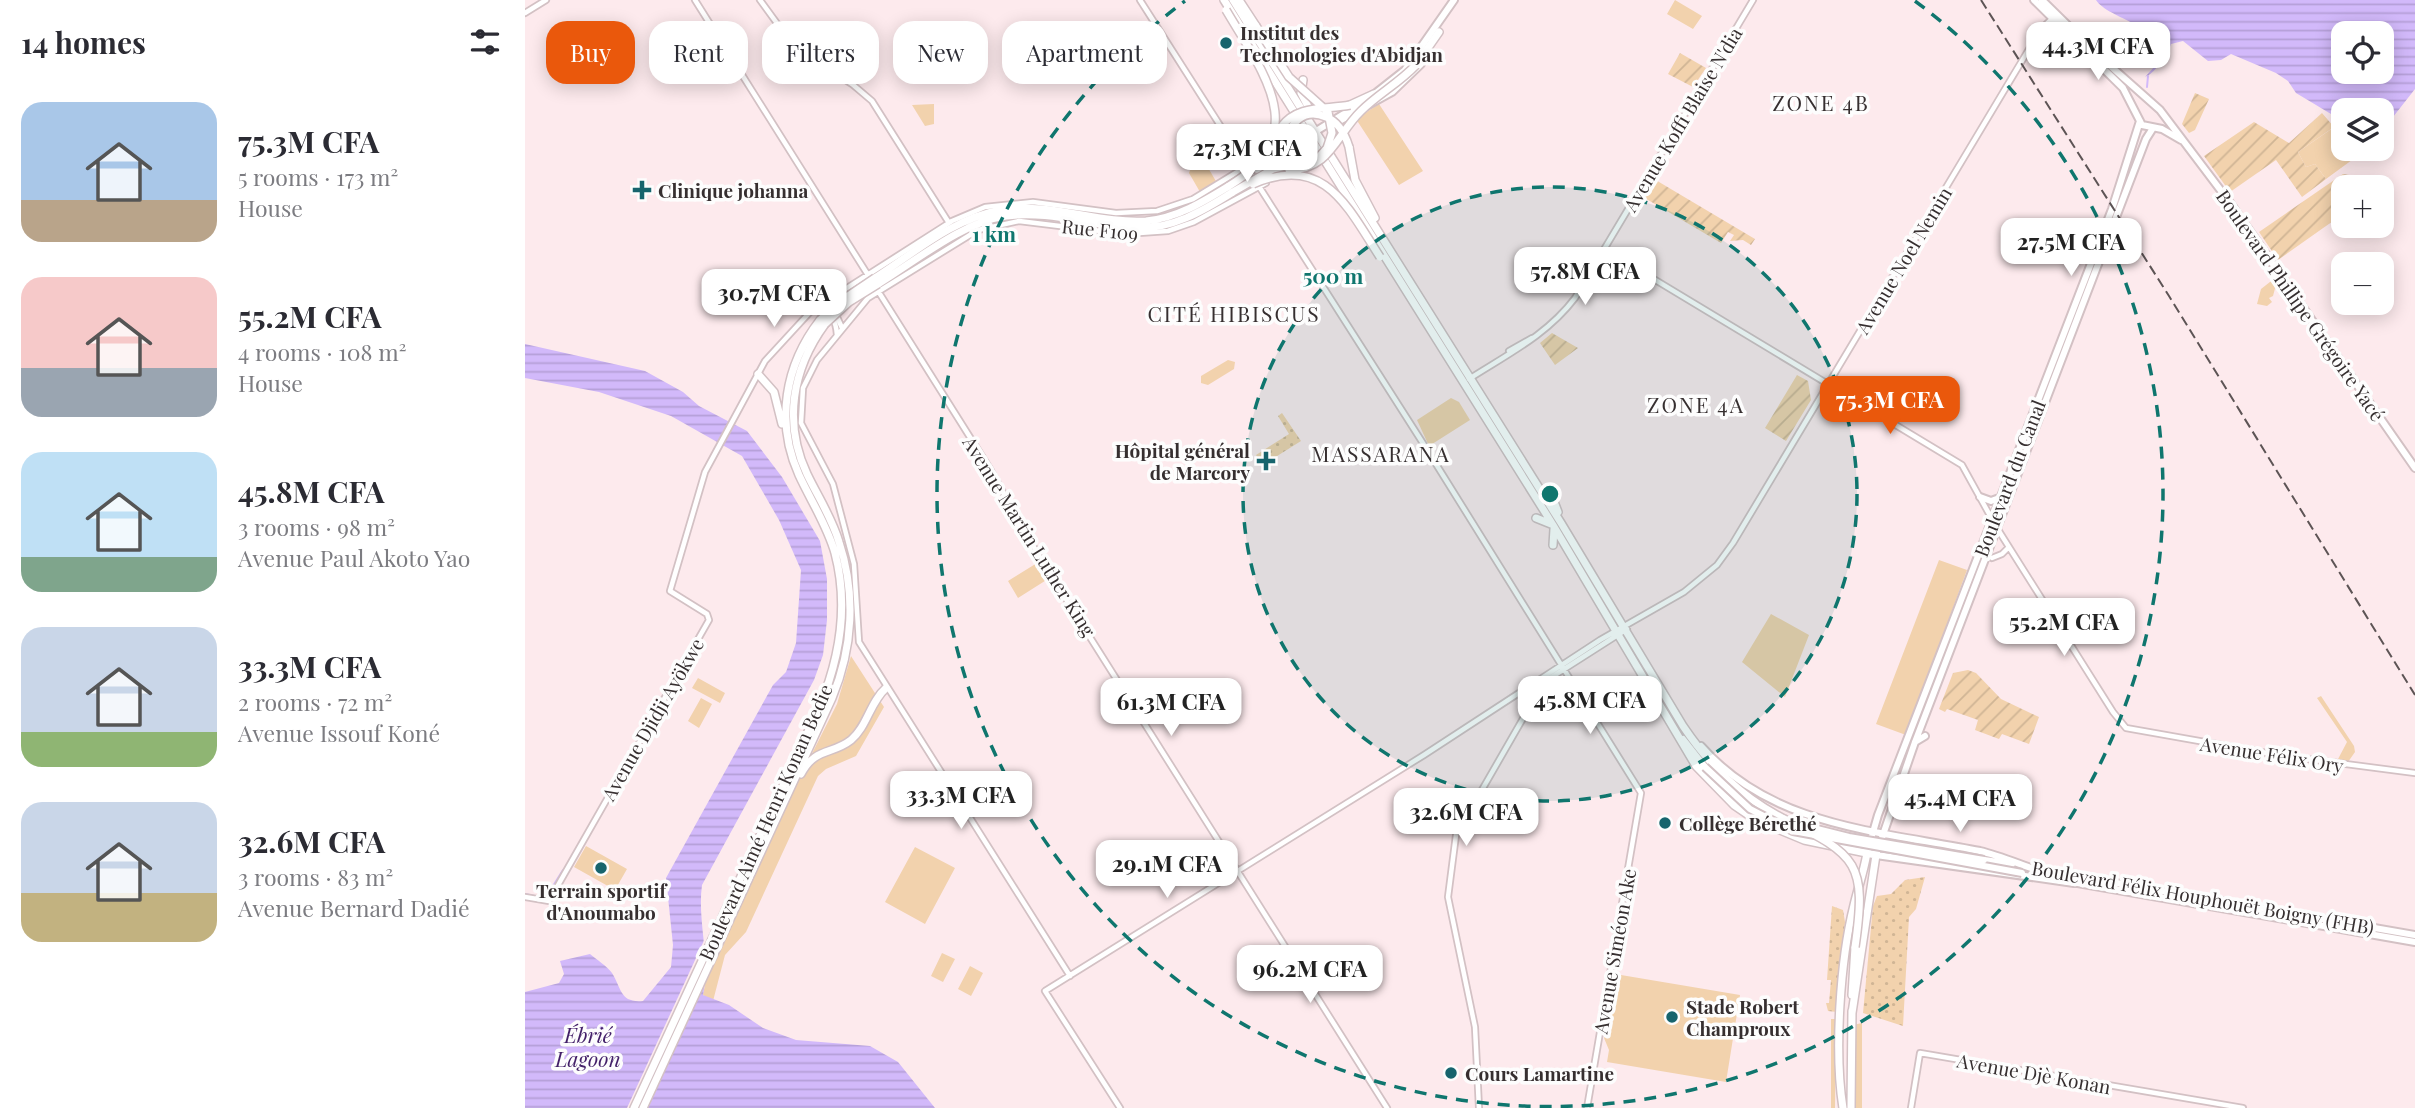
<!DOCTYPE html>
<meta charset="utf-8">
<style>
:root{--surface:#fff;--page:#f7f7f7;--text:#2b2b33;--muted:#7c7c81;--accent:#ea580c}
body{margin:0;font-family:"Playfair Display",serif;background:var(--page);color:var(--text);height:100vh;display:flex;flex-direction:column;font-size:26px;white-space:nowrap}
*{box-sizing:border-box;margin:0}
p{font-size:23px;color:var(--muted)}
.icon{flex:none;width:38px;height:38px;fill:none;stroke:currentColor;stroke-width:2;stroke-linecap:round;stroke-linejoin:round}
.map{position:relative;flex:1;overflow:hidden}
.details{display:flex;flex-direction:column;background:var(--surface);width:525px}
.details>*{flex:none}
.hud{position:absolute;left:21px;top:21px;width:665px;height:63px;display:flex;gap:14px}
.controls{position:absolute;left:1806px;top:21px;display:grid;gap:14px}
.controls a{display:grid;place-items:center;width:63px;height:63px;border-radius:14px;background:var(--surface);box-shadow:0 4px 18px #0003;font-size:35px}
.price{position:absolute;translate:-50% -60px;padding:0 16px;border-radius:14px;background:#fff;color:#222;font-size:23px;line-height:46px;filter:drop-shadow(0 2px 4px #0008)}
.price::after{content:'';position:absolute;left:50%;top:42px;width:21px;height:16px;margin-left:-10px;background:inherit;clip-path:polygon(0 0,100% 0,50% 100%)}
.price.active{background:var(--accent);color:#fff}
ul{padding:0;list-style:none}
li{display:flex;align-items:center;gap:21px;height:175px;padding:0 21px}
li span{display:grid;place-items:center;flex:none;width:196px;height:140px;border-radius:21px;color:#555}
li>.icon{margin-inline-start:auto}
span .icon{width:84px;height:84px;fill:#fffc;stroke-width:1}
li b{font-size:30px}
h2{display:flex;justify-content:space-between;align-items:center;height:84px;padding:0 21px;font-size:30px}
.pill{padding:0 24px;border-radius:21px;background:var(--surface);box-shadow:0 4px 18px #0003;font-size:24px;line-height:63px}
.pill.active{background:var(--accent);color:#fff}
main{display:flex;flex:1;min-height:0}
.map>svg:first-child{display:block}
</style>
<main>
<section class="details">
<h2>14 homes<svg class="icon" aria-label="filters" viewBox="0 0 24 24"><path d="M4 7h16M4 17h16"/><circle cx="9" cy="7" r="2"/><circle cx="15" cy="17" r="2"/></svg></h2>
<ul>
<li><span style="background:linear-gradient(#a9c7e8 70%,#b9a48a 0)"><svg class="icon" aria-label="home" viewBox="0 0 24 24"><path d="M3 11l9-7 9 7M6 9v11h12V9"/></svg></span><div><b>75.3M CFA</b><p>5 rooms · 173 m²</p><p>House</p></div></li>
<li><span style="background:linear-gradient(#f6c9c9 65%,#9aa5b1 0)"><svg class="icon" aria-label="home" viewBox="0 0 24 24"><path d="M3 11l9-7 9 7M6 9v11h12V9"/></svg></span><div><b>55.2M CFA</b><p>4 rooms · 108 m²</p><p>House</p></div></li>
<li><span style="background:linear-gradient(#bfe0f5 75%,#7fa58c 0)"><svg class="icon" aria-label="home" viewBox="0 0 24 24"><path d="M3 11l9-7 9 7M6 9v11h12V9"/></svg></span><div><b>45.8M CFA</b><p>3 rooms · 98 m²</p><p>Avenue Paul Akoto Yao</p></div></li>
<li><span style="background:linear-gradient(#c9d6e8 75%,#8fb573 0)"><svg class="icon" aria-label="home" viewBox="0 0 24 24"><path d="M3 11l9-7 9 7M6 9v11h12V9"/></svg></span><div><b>33.3M CFA</b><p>2 rooms · 72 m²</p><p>Avenue Issouf Koné</p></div></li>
<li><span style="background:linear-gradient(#c9d6e8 65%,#c2b280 0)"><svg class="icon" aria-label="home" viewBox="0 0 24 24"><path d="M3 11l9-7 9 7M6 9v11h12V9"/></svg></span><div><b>32.6M CFA</b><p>3 rooms · 83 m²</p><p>Avenue Bernard Dadié</p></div></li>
</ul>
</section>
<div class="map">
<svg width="1890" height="1108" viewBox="0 0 1890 1108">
<defs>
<pattern id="park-dots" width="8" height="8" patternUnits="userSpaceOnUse" patternTransform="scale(1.75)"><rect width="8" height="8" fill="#f2d2ad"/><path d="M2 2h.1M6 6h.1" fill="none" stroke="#d0b595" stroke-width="1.8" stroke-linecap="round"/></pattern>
<pattern id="garden-furrows" width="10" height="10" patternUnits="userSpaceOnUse" patternTransform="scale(1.75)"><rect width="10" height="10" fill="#f2d2ad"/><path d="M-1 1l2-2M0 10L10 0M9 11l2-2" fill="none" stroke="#d0b595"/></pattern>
<pattern id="water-rules" width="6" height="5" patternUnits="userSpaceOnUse" patternTransform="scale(1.75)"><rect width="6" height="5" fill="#d2b9fa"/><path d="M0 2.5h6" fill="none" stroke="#b59fd7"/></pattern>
</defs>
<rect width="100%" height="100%" fill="#fdeaed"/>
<!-- grass -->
<path fill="#f2d2ad" d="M1150,0L1177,16L1168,29L1142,14Z
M409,104V124L400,126L387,105Z
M854,104L898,171L874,185L831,119Z
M1818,121V149H1842L1801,179L1790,164L1781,167L1773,152Z
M678,159L692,183L675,192L664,173L667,165Z
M1750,278L1752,281L1748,296L1744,298L1747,302L1742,306L1732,304L1736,289Z
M703,360L710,362L709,369L683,385L676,383V376Z
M926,398L934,402L945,420L904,446L892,420Z
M1414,560L1442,570L1381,735L1351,724Z
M512,563L523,579L493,598L483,581Z
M1246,614L1284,635L1260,697L1217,662Z
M326,656L359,707L331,756L301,769L293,776L221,932L200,955L188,1001L178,995L181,979L257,813L312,704Z
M173,678L200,693L195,703L167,688Z
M1796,696L1829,746L1830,752L1823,762L1812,761L1822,742L1792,698Z
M176,698L187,704L174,728L163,721Z
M61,846L102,869L90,890L49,867Z
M390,847L430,868L400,924L360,902Z
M417,953L430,959L418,982L406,976Z
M445,966L458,973L446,996L433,989Z
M1096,975L1215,995L1201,1082L1082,1062L1084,1050L1079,1038L1086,995L1094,984Z
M1306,1019H1311L1310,1108H1306Z
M1337,1023V1108H1329L1328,1025Z"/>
<!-- park -->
<path fill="url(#park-dots)" d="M757,413L776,441L738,465L731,455L764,434L753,416Z
M1400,877L1391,909L1384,917L1378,1026L1338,1013L1348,906L1352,896L1366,894L1380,880Z
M1307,906L1318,910L1320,922L1312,1012L1303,1011L1301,1003H1304L1306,980H1302Z"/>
<!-- garden -->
<path fill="url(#garden-furrows)" d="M1155,53L1181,68L1168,87L1143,74Z
M1670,93L1684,99L1670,130L1664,133L1657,124Z
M1797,113L1809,127L1773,152L1781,167L1790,164L1801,179L1777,197L1751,160L1705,192L1679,156L1729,122L1764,143Z
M1818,174L1830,176L1843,187H1818V214L1753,260L1734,232Z
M1129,179L1230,239L1226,245L1218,240L1205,241L1209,235L1203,232L1196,243L1118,197Z
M1027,333L1053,348L1030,365L1015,343Z
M1272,375L1283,381L1286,400L1261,441L1240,428Z
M1443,670L1451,673L1476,699L1514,717L1504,744L1477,734L1474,739L1450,730L1453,720L1422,709L1420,712L1414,709L1428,673Z"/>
<!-- water -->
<path fill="url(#water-rules)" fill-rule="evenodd" d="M1571,0H1890V89L1857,131V110H1842L1839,107L1834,110H1818V116L1811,117L1771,93L1763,81L1751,73L1706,54L1696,60L1683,61L1658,41L1646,44C1642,56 1631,72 1620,77L1640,55C1642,28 1583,19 1571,0ZM1818,33H1857V72H1818Z
M0,344L120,371L158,392L174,406L222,431L257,477L295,541L302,579V620L298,655L289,680L177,885C172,921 186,959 178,995L204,1005L238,1028L271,1040L345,1046L373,1062L410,1108H0V992L34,983L39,974L35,961L65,954C72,960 82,966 87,973C97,989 95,1003 118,1001L146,967L148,945L141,878L248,685L261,672L271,643L276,570L254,520L217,456L146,416L74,392L0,378Z"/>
<!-- pier -->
<path fill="#fdeaed" d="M182,934L184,974L122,1108H102Z"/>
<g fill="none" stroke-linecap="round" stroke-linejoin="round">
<!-- stream -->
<path stroke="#d2b9fa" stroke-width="2" d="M1622,87L1623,76
M28,886L38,870
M0,894L9,896
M15,898L23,894L27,888"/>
<!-- minor casing -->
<g stroke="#d3c1c4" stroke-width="8">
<path id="minor" d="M170,0L465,469L515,558L862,1108
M235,0L270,48L327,84L347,101L424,223
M615,0L901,448L1116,793L1062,1108
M0,13L21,0
M768,153H786
M750,154L761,151L784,136
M756,166L764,154L786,139
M1079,249L1437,465L1468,521
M297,305L309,310L317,328
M292,308C306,312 311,320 312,335
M984,351L1007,338
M944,379C983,354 1022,335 1050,298L1228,0
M1472,528L1588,712L1601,728L1759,756L1890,773
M1467,558L1477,554L1484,547
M0,897L24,901L184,620L182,614L145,591L180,472L240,361L286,311L427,221L460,207L508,202L591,213L632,211L668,199L732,160
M545,976L334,642L329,564L308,484L276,423L278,388L292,360L343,298L453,230L494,221L600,234L643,231L669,222L741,183
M595,1108L520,991L899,755L1075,640L1159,592L1192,565L1208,543L1516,29L1528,18
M954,1108L950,1027L923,897L931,835L1019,682L1102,629
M1386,1108L1395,1053L1718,1108"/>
</g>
<!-- major casing -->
<g stroke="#d3c1c4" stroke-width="10">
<path id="major" d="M1509,0L1598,88L1617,125L1637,129L1656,140
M1517,0L1573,55L1635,110L1706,204L1890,468
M847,96L880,70L929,0
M811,123L867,92L896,64
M788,133L835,104
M1455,497L1466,501L1477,497
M1158,739L1180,767
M1390,742L1400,736
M1176,746C1248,828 1356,831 1455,851C1472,855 1489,862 1506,868L1890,935
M1342,853L1353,815L1587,209L1615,121
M1459,860L1487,864
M1547,882L1890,942
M1549,883L1351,855L1390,742L1621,139L1628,128"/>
</g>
<!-- highway casing -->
<g stroke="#d3c1c4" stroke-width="10">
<path id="highway" d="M699,0L1028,525L1171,766L1209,805L1231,820L1279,840L1351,855L1327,1013
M708,0L1036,523L1158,726C1185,766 1216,797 1259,819
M714,0L731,26
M891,65L914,32
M778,80L776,93L787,114
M825,105L849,94
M775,146L793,151
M824,147L830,180L850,218
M350,278C389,253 429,218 476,210C525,202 573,224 621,221C652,218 678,202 704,186
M353,284C391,261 437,222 481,216C524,210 566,226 609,228C646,230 678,211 708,192
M233,374L249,392L257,424
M1026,494L1033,512
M1011,518L1026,524
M1028,545L1029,529
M276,774C290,747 307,755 326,740C342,727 345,702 361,688
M1327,995L1330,947
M109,1108L294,708C315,658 324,606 310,553C302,525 286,501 274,475C250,422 260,365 295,320
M118,1108L307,698C328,648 331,593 314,542C307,518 293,497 282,474C258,423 267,369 300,324
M1318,1108C1309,1052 1315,961 1329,905C1333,888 1339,871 1342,853
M1326,1108L1327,1011"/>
</g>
<!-- minor -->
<use href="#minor" stroke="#fff" stroke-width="4.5"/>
<!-- major -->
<use href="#major" stroke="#fff" stroke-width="6"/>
<!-- highway -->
<use href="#highway" stroke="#fff" stroke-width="7"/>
<!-- rail -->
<path stroke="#5d5455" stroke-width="2" stroke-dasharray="10 5" stroke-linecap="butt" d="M1456,0L1644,296L1890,695"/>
<!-- major-bridge casing -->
<g stroke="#d3c1c4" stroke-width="10" stroke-linecap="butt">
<path id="major-bridge" d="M1180,767L1225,809L1268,831L1497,873
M1276,825L1324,837L1459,860"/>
</g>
<!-- highway-bridge casing -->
<g stroke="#d3c1c4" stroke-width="10" stroke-linecap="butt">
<path id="highway-bridge" d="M701,10C738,73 789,134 704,186
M741,159C748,149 750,137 756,127C773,104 801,110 825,105
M732,169C738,165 745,162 749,155C762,137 770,104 801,117C814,122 820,134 824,147
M764,170C805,170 811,135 836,111C853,94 874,83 891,65
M728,184C799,153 822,206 855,257
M708,192L748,169L793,158L802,148L807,133L803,112L764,77L731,26
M295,320L313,303L350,278
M300,324L324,302L353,284
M1259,819C1333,855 1342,864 1330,947"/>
</g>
<!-- major-bridge -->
<use href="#major-bridge" stroke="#fff" stroke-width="6"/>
<!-- highway-bridge -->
<use href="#highway-bridge" stroke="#fff" stroke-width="7"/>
</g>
<!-- distance rings -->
<circle cx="1025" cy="494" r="307" fill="#0f766e" fill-opacity=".12"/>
<g fill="none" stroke="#0f766e" stroke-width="3.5" stroke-dasharray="12 9">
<circle cx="1025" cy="494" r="307"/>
<path d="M1390 1A613 613 0 1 1 660 1"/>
</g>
<!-- markers -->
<g fill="#17646d" stroke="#fdfdfd" stroke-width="2.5">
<circle cx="701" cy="43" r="7"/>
<path d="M113.5 179.5h7v7h7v7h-7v7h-7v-7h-7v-7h7z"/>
<path d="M737.5 450.5h7v7h7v7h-7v7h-7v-7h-7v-7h7z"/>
<circle cx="1140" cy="823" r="7"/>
<circle cx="76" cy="868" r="7"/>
<circle cx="1147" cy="1017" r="7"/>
<circle cx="926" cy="1073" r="7"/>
</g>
<g text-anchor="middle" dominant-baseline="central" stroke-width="7" stroke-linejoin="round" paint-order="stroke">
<!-- poi labels -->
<g font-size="19" font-weight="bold" fill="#362f30" stroke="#fdfdfd" text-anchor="start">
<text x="715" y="32">Institut des<tspan x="715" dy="22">Technologies d'Abidjan</tspan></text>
<text x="133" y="190">Clinique johanna</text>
<text x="725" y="450" text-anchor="end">Hôpital général<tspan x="725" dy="22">de Marcory</tspan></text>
<text x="1154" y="823">Collège Bérethé</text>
<text x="76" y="890" text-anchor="middle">Terrain sportif<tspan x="76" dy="22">d'Anoumabo</tspan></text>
<text x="1161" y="1006">Stade Robert<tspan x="1161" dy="22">Champroux</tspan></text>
<text x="940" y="1073">Cours Lamartine</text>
</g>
<!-- street labels -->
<g font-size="19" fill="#362f30" stroke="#fdfdfd">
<text transform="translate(1157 119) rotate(-59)">Avenue Koffi Blaise N'dia</text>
<text transform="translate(575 229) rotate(6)">Rue F109</text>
<text transform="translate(1378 260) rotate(-59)">Avenue Noel Nemin</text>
<text transform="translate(1776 305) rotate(55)">Boulevard Phillipe Grégoire Yacé</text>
<text transform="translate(1484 478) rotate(-69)">Boulevard du Canal</text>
<text transform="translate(505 536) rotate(58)">Avenue Martin Luther King</text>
<text transform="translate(127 719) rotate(-60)">Avenue Djidji Ayökwe</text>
<text transform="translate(1747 754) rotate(9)">Avenue Félix Ory</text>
<text transform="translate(240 822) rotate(-66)">Boulevard Aimé Henri Konan Bedie</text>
<text transform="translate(1678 897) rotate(10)">Boulevard Félix Houphouët Boigny (FHB)</text>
<text transform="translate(1089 951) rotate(-80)">Avenue Siméon Ake</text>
<text transform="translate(1509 1073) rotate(10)">Avenue Djè Konan</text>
</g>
<!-- neighbourhood labels -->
<g font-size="21" letter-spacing="2" fill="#362f30" stroke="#fdfdfd">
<text x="1296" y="102">ZONE 4B</text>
<text x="709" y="313">CITÉ HIBISCUS</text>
<text x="1171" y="404">ZONE 4A</text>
<text x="856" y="453">MASSARANA</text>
</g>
<!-- water labels -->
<g font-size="21" font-style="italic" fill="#421f68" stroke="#fdfdfd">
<text x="63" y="1034">Ébrié<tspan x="63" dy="24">Lagoon</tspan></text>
</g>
</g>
<circle cx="1025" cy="494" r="10" fill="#0f766e" stroke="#fdfdfd" stroke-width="3.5"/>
<g font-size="21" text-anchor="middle" font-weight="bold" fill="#0f766e" stroke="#fdfdfd" stroke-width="7" stroke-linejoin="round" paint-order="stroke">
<text x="469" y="242">1 km</text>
<text x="808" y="284">500 m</text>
</g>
</svg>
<div class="controls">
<a><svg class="icon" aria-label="locate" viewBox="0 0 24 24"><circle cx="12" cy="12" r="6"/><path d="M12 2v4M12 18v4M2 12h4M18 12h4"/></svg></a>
<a><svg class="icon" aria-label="layers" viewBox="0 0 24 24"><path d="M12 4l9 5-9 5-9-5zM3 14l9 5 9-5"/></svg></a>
<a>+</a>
<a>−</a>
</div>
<b class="price" style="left:1573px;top:82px">44.3M CFA</b>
<b class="price" style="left:722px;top:184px">27.3M CFA</b>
<b class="price" style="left:1546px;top:278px">27.5M CFA</b>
<b class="price" style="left:1060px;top:307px">57.8M CFA</b>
<b class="price" style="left:249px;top:329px">30.7M CFA</b>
<b class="price active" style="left:1365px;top:436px">75.3M CFA</b>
<b class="price" style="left:1539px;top:658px">55.2M CFA</b>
<b class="price" style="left:1065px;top:736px">45.8M CFA</b>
<b class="price" style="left:646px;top:738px">61.3M CFA</b>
<b class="price" style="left:436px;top:831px">33.3M CFA</b>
<b class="price" style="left:1435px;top:834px">45.4M CFA</b>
<b class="price" style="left:941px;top:848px">32.6M CFA</b>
<b class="price" style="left:642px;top:900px">29.1M CFA</b>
<b class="price" style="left:785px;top:1005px">96.2M CFA</b>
<div class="hud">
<a class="pill active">Buy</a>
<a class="pill">Rent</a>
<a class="pill">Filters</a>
<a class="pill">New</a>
<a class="pill">Apartment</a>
</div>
</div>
</main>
